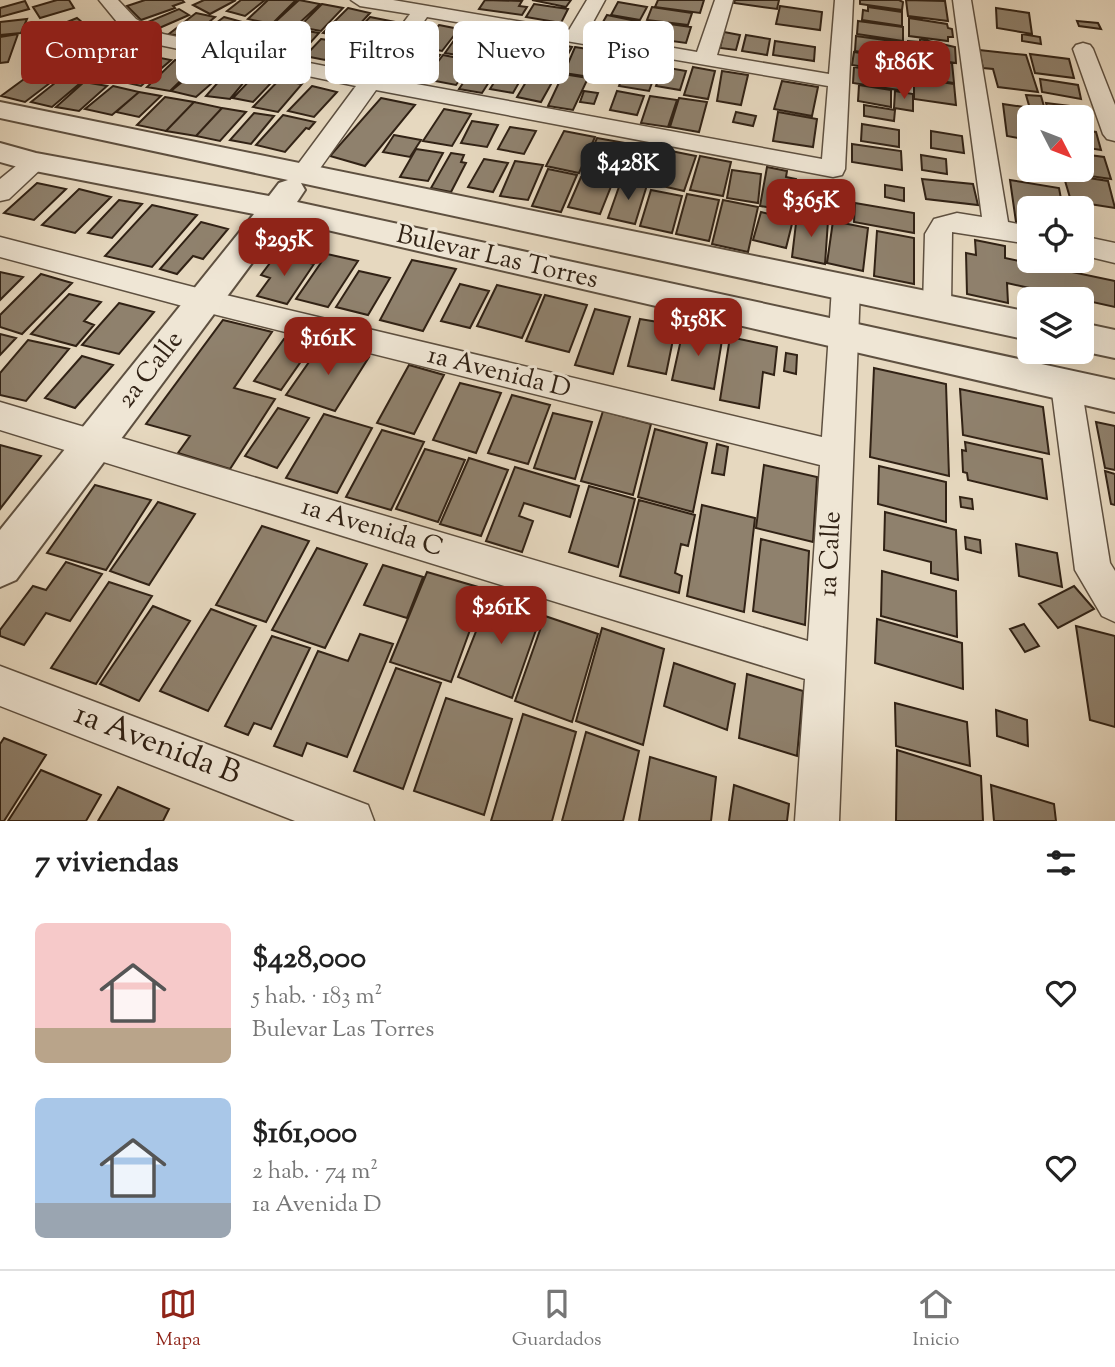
<!DOCTYPE html>
<html lang="es">
<meta charset="utf-8">
<style>
:root{--surface:#fff;--page:#f6f6f6;--text:#222;--muted:#767676;--line:#e0e0e0;--accent:#8f2418}
body{margin:0;font-family:"Sorts Mill Goudy",serif;background:var(--page);color:var(--text);height:100vh;display:flex;flex-direction:column;font-size:26px;white-space:nowrap}
*{box-sizing:border-box;margin:0}
p{font-size:23px;color:var(--muted)}
.icon{flex:none;width:38px;height:38px;fill:none;stroke:currentColor;stroke-width:2;stroke-linecap:round;stroke-linejoin:round}
.map{position:relative;height:821px;overflow:hidden}
.side{display:flex;flex-direction:column;background:var(--surface);flex:1}
.side>*{flex:none}
.banner{position:absolute;left:21px;top:21px;width:700px;height:63px;display:flex;gap:14px}
.needle{width:46px;rotate:132deg}
.fabs{position:absolute;left:1017px;top:105px;display:grid;gap:14px}
.fabs a{display:grid;place-items:center;width:77px;height:77px;border-radius:10px;background:var(--surface);box-shadow:0 7px 28px #0002;font-size:35px}
.price{position:absolute;translate:-50% -60px;padding:0 16px;border-radius:14px;background:var(--accent);color:#fff;font-size:23px;line-height:46px;filter:drop-shadow(0 2px 4px #0008)}
.price::after{content:'';position:absolute;left:50%;top:42px;width:21px;height:16px;margin-left:-10px;background:inherit;clip-path:polygon(0 0,100% 0,50% 100%)}
.price.active{background:#222;color:#fff}
ul{padding:0;list-style:none}
li{display:flex;align-items:center;gap:21px;height:175px;padding:0 35px}
li span{display:grid;place-items:center;flex:none;width:196px;height:140px;border-radius:10px;color:#555}
li>.icon{margin-inline-start:auto}
span .icon{width:84px;height:84px;fill:#fffc;stroke-width:1}
li b{font-size:30px}
h2{display:flex;justify-content:space-between;align-items:center;height:84px;padding:0 35px;font-size:30px}
.pill{padding:0 24px;border-radius:10px;background:var(--surface);box-shadow:0 7px 28px #0002;font-size:24px;line-height:63px}
.pill.active{background:var(--accent);color:#fff}
.menu{display:flex;justify-content:space-around;align-items:center;height:98px;border-top:2px solid var(--line);background:var(--surface);font-size:19px;color:var(--muted)}
.menu a{display:grid;justify-items:center;gap:4px}
.menu .active{color:var(--accent)}
.map>svg:first-child{display:block}
</style>
<div class="map">
<svg width="1115" height="821" viewBox="0 0 1115 821">
<rect width="100%" height="100%" fill="#e6d8bf"/>
<filter id="stains"><feTurbulence type="fractalNoise" baseFrequency=".00286" numOctaves="4"/><feColorMatrix values="0 0 0 0 .2 0 0 0 0 .09 0 0 0 0 .02 0 0 0 .5 -.17"/></filter>
<radialGradient id="worn" r=".72"><stop offset=".6" stop-color="#630" stop-opacity="0"/><stop offset="1" stop-color="#630" stop-opacity=".3"/></radialGradient>
<!-- building -->
<path fill="#8f816d" stroke="#312215" stroke-width="2" d="M57,0H69L74,8L40,18L33,7Z
M145,0H182L184,2L173,6L175,8L141,20L127,6Z
M204,0H236L210,14L193,5Z
M241,0H265L245,16L227,11Z
M268,0H296L272,24L248,19Z
M299,0L320,4L295,27L274,23Z
M485,0L522,1L519,6L527,7L522,15L479,9Z
M532,0H571L566,7Z
M658,0H704L700,13L655,7Z
M735,0H779L777,9L734,3Z
M860,0H899L903,2L902,10L860,4Z
M906,0L945,1L948,21L908,16Z
M25,1L29,9L0,17V8Z
M618,2L647,7L640,20L611,15Z
M322,4L343,8L321,31L299,27Z
M534,4L568,9L561,23L526,17Z
M780,6L822,12L820,30L776,24Z
M652,7L692,13L688,25L647,20Z
M868,7L902,12V26L862,20L863,10L868,11Z
M348,8L370,13L347,38L323,33Z
M996,8L1029,13L1032,34L997,28Z
M179,9L189,15L157,29L148,22Z
M196,13L215,17L190,38L169,34Z
M607,15L641,22L633,35L599,29Z
M224,17L242,22L212,45L193,40Z
M370,17L395,22L375,44L349,39Z
M77,18L89,28L52,44L40,33Z
M909,18L947,24L948,28L952,29L953,37H948V41L909,36Z
M27,19L21,33L0,35V22Z
M648,21L691,27L686,43L642,37Z
M858,21L903,27V41L857,34Z
M1077,21L1098,23L1101,29L1079,26Z
M241,22L268,25L244,52L217,48Z
M439,25L459,29L442,51L422,47Z
M273,27L292,30L269,54L249,50Z
M296,29L319,33L295,60L271,56Z
M462,29L485,33L469,57L445,53Z
M92,30L106,40L75,53L62,43Z
M724,32L740,35L736,50L720,48Z
M18,34L8,62L0,63V37Z
M490,34L515,38L496,65L471,60Z
M1022,34L1040,37L1041,44L1022,41Z
M746,35L770,39L767,55L742,51Z
M856,36L899,42V58L855,51Z
M519,38L543,42L527,68L503,64Z
M321,39L340,42L325,60L305,56Z
M920,39L955,47L956,63L908,56V41L920,42Z
M350,41L378,47L358,68L329,62Z
M775,41L815,47L814,61L773,55Z
M104,42L120,48L95,63L79,58Z
M547,42L572,47L557,74L531,70Z
M575,47L600,51L590,77L564,73Z
M128,48L149,55L106,83L55,65L71,55L104,66Z
M415,50L440,55L423,78L396,73Z
M979,50L1026,55L1038,92L998,87L993,69L983,68Z
M602,52L628,56L617,82L590,78Z
M854,52L907,60V74L852,65Z
M1030,54L1069,59L1074,78L1035,73Z
M443,55L473,61L456,85L425,79Z
M150,56L171,60L141,86L119,81Z
M630,57L660,61L649,91L619,86Z
M910,58L952,63L954,83L911,77Z
M175,60L199,63L170,91L147,87Z
M205,63L228,69L196,97L171,91Z
M476,64L498,68L482,93L459,89Z
M663,67L686,71L680,90L656,86Z
M693,67L715,71L708,99L684,95Z
M854,67L905,75V91L853,83Z
M503,68L525,72L513,93L490,89Z
M35,71L59,76L25,102L1,96Z
M722,71L748,75L741,105L717,101Z
M227,72L250,75L230,99L206,96Z
M532,72L555,77L541,102L517,97Z
M563,74L588,78L573,110L548,106Z
M65,75L85,79L52,107L31,102Z
M252,78L272,82L253,102L233,98Z
M914,78L954,84L956,105L914,99Z
M1040,79L1078,85L1081,99L1042,92Z
M279,80L302,84L278,112L253,107Z
M782,81L818,87L812,116L774,109Z
M84,82L107,86L79,111L56,107Z
M859,85L891,90V107L858,101Z
M113,86L139,92L112,115L85,109Z
M312,86L337,92L314,117L288,111Z
M584,91L598,93L594,104L580,102Z
M617,91L644,96L637,115L610,110Z
M895,91L913,94V111L894,108Z
M139,92L161,96L139,117L116,112Z
M1026,95L1041,96L1047,117L1032,116Z
M650,96L677,100L668,127L641,123Z
M165,97L194,102L166,131L137,125Z
M381,98L415,105L365,166L330,156Z
M679,98L707,102L699,132L670,127Z
M194,102L222,108L196,136L166,131Z
M1046,103L1086,108L1092,125L1082,124V117H1050Z
M1003,104L1024,107L1026,118H1029V140L1007,136Z
M864,105L895,110L894,121L864,116Z
M222,108L246,112L220,141L196,136Z
M444,109L471,114L452,146L423,141Z
M736,112L756,116L753,126L733,122Z
M778,112L817,119L813,147L773,141Z
M254,113L274,116L251,144L230,140Z
M283,115L315,122L309,129L306,128L285,152L256,145Z
M472,121L498,125L487,147L461,143Z
M862,124L899,130V147L861,141Z
M510,127L536,131L524,154L498,149Z
M1082,130L1096,132L1101,150L1082,147Z
M564,131L595,137L579,173L546,166Z
M931,131L962,136L964,153L931,148Z
M394,135L421,140L410,157L383,152Z
M597,138L625,143L611,176L583,170Z
M852,144L901,151L902,170L852,162Z
M629,145L663,150L653,181L619,175Z
M416,149L443,153L428,181L400,177Z
M671,151L696,156L684,191L658,185Z
M451,153L464,155L461,162L466,163L451,192L431,188Z
M1082,154L1104,157L1111,179L1062,172V170H1082Z
M921,155L946,159L947,174L922,170Z
M700,156L731,162L723,196L690,190Z
M484,159L508,163L493,192L468,187Z
M515,161L543,165L528,200L500,196Z
M767,167L787,171L786,177L796,179L792,211L760,206Z
M548,169L577,175L561,212L532,206Z
M732,170L761,174L758,203L727,198Z
M1063,174L1108,181L1115,208L1071,201Z
M581,177L612,184L600,214L568,207Z
M922,179L973,184L978,205L926,199Z
M1010,180L1059,188L1062,204L1066,208H1029V224L1016,222Z
M621,181L647,185L635,224L608,218Z
M37,183L66,189L34,220L4,213Z
M885,185L904,188V201L885,197Z
M79,189L111,197L75,233L42,225Z
M651,190L682,196L672,233L640,226Z
M687,194L719,200L709,241L676,234Z
M119,200L142,204L112,238L88,233Z
M723,200L758,207L748,252L712,244Z
M855,203L914,213V233L854,222Z
M152,205L197,215L152,267L105,256Z
M761,212L793,220L786,248L753,240Z
M797,215L828,221L825,264L792,257Z
M833,221L868,228L863,271L827,263Z
M201,222L228,229L203,259L193,256L177,274L160,269Z
M877,231L914,238V284L874,276Z
M975,240L1005,246V258L1115,281V307L1007,283L1008,303L967,294L966,253L976,255Z
M295,244L316,249L309,259L288,254Z
M327,254L358,261L328,307L296,299Z
M276,255L314,264L287,304L257,296L270,278L261,275Z
M412,260L456,269L423,331L380,320Z
M359,271L390,278L368,315L336,307Z
M0,272L23,277L0,300Z
M41,274L72,283L22,334L0,327V315Z
M460,284L489,291L470,328L441,321Z
M497,285L541,295L522,338L477,326Z
M69,294L101,302L84,321L94,325L76,346L31,334Z
M545,295L587,305L569,352L526,341Z
M119,303L154,312L119,354L82,345Z
M595,309L630,317L613,374L575,365Z
M640,319L676,325L666,374L628,366Z
M223,320L272,332L234,388L275,399L230,469L178,453L190,436L146,424Z
M684,326L723,334L714,389L672,380Z
M0,334L16,338L0,355Z
M730,337L777,347L774,375L763,372L759,408L720,400Z
M284,339L311,347L281,390L254,381Z
M28,340L69,349L26,401L0,395V373Z
M323,342L369,357L335,411L286,395Z
M786,353L797,355L796,374L784,371Z
M82,356L113,365L75,408L45,398Z
M409,365L444,375L414,434L377,423Z
M874,368L946,384L949,476L870,457Z
M460,383L501,393L476,453L433,440Z
M960,389L1043,407L1049,454L963,435Z
M512,395L550,405L528,464L488,453Z
M278,408L309,418L277,468L245,456Z
M603,411L651,424L633,495L581,481Z
M553,413L592,422L575,479L534,468Z
M324,414L372,428L337,493L286,478Z
M1096,422L1115,426V470L1105,468Z
M655,429L707,443L693,512L638,497Z
M382,430L424,442L391,510L346,497Z
M965,442L1042,459L1047,499L968,480L967,473L963,472L962,450L966,451Z
M717,444L728,447L724,475L712,473Z
M0,445L41,456L0,509Z
M425,449L465,460L438,522L396,509Z
M469,458L508,470L481,536L440,524Z
M764,465L817,477L813,542L756,528Z
M879,466L946,482V522L878,504Z
M515,467L579,486L570,517L524,503L519,516L533,521L522,552L486,541Z
M1105,471L1115,474V505L1111,504Z
M95,485L151,500L106,570L47,553Z
M589,486L635,499L618,567L569,552Z
M960,497L972,499L973,509L961,507Z
M639,500L695,515L688,546L681,544L675,573L682,576L679,593L620,576Z
M158,502L195,514L149,585L110,571Z
M702,505L755,518L744,612L687,596Z
M885,512L956,530L958,580L931,573V562L884,550Z
M262,526L309,541L266,622L216,605Z
M965,537L980,540L981,553L966,549Z
M761,539L809,551L805,625L753,611Z
M1016,544L1057,553L1062,587L1019,576Z
M317,548L367,564L325,648L272,630Z
M66,562L102,574L70,621L46,613L24,645L0,636V630L33,586L46,590Z
M383,565L423,577L407,618L364,605Z
M882,571L956,591L957,637L881,616Z
M427,572L485,589L451,682L390,662Z
M109,582L152,596L96,684L51,668Z
M1074,586L1094,609L1058,628L1039,604Z
M490,596L542,613L512,698L458,677Z
M153,606L190,621L139,701L100,684Z
M211,609L256,626L208,711L160,691Z
M545,616L598,634L572,722L515,701Z
M877,619L962,643L963,689L875,663Z
M1024,624L1039,646L1025,652L1010,629Z
M1076,626L1115,636V727L1090,720Z
M602,628L664,649L643,745L576,721Z
M360,634L393,644L347,757L307,743L302,756L274,746L318,651L348,661Z
M272,636L310,648L271,729L254,723L248,735L225,726Z
M674,663L735,684L727,730L664,706Z
M396,668L441,683L403,789L354,771Z
M747,674L803,691L797,756L739,738Z
M446,698L512,719L484,815L414,791Z
M895,703L967,722L970,766L896,746Z
M996,710L1027,720L1028,746L997,736Z
M523,714L576,732L552,821H491Z
M586,732L639,751L623,821H562Z
M4,738L46,755L4,821H0V744Z
M897,750L981,776L983,821H896Z
M650,757L716,777L711,821H639Z
M41,770L101,795L86,821H8Z
M734,785L789,804L787,821H729Z
M991,785L1054,804L1056,821H994Z
M118,787L169,809L163,821H98Z"/>
<g fill="none" stroke-linecap="round" stroke-linejoin="round">
<!-- minor casing -->
<g stroke="#5e5040" stroke-width="3">
<path id="minor" d="M99,0H118L136,19L163,34L365,74L410,14L360,6L351,0H393L569,30L587,0H605L587,33L697,52L715,0H733L717,55L829,74L835,0H853L845,169L842,175L833,177L376,90L311,181L302,183L293,181L290,175L356,86L150,43L122,28ZM427,17L828,86L822,159L384,78Z
M953,0H971L1008,222L1029,226V244L952,232L951,307L947,315L937,318L927,315L923,307L925,234L934,219L957,213L982,217Z
M1083,43L1090,45L1093,49L1115,105V141L1107,139L1103,134L1073,49L1076,45Z
M35,154L43,157L47,162L43,167L9,199L0,201V179L27,157Z
M1082,236L1115,243V263L1082,255Z
M0,237L205,290L822,437L832,288L836,281L846,278L856,281L860,288L839,821H795L805,679L0,430V402L808,641L820,465L205,312L0,257Z
M1066,372L1077,376L1081,385L1110,563L1115,571V622L1102,616L1075,570L1051,385L1055,376Z
M0,666L368,805L374,821H295L0,706Z"/>
</g>
<!-- tertiary casing -->
<g stroke="#5e5040" stroke-width="4">
<path id="tertiary" d="M0,102L1029,312V340L301,183L305,190L297,202L1115,380V412L284,220L16,580L0,587V530L254,214L25,169L0,162V143L36,153L269,196L279,183L288,180L0,118Z
M1082,323L1115,330V358L1082,351Z"/>
</g>
<!-- minor -->
<use href="#minor" fill="#efe6d5" fill-rule="evenodd"/>
<!-- tertiary -->
<use href="#tertiary" fill="#efe6d5" fill-rule="evenodd"/>
</g>
<g text-anchor="middle" dominant-baseline="central" stroke-width="6" stroke-linejoin="round" paint-order="stroke">
<!-- street labels -->
<g font-size="26" fill="#312215" stroke="#efe6d5">
<text transform="translate(497 258) rotate(13)">Bulevar Las Torres</text>
<text transform="translate(151 370) rotate(-52)">2a Calle</text>
<text transform="translate(499 373) rotate(14)">1a Avenida D</text>
<text transform="translate(372 528) rotate(17)">1a Avenida C</text>
<text transform="translate(831 554) rotate(-87)">1a Calle</text>
</g>
<!-- near-street labels -->
<g font-size="32" fill="#312215" stroke="#efe6d5">
<text transform="translate(157 745) rotate(21)">1a Avenida B</text>
</g>
</g>
<rect width="100%" height="100%" filter="url(#stains)"/>
<rect width="100%" height="100%" fill="url(#worn)"/>
</svg>
<div class="fabs">
<a><svg class="needle" viewBox="-14 -14 28 28"><path d="M0-13l5 13h-10z" fill="#e53935"/><path d="M0 13l5-13h-10z" fill="#767676"/></svg></a>
<a><svg class="icon" aria-label="locate" viewBox="0 0 24 24"><circle cx="12" cy="12" r="6"/><path d="M12 2v4M12 18v4M2 12h4M18 12h4"/></svg></a>
<a><svg class="icon" aria-label="layers" viewBox="0 0 24 24"><path d="M12 4l9 5-9 5-9-5zM3 14l9 5 9-5"/></svg></a>
</div>
<b class="price" style="left:904px;top:101px">$186K</b>
<b class="price active" style="left:628px;top:202px">$428K</b>
<b class="price" style="left:811px;top:239px">$365K</b>
<b class="price" style="left:284px;top:278px">$295K</b>
<b class="price" style="left:698px;top:358px">$158K</b>
<b class="price" style="left:328px;top:377px">$161K</b>
<b class="price" style="left:501px;top:646px">$261K</b>
<div class="banner">
<a class="pill active">Comprar</a>
<a class="pill">Alquilar</a>
<a class="pill">Filtros</a>
<a class="pill">Nuevo</a>
<a class="pill">Piso</a>
</div>
</div>
<section class="side">
<h2>7 viviendas<svg class="icon" aria-label="filters" viewBox="0 0 24 24"><path d="M4 7h16M4 17h16"/><circle cx="9" cy="7" r="2"/><circle cx="15" cy="17" r="2"/></svg></h2>
<ul>
<li><span style="background:linear-gradient(#f6c9c9 75%,#b9a48a 0)"><svg class="icon" aria-label="home" viewBox="0 0 24 24"><path d="M3 11l9-7 9 7M6 9v11h12V9"/></svg></span><div><b>$428,000</b><p>5 hab. · 183 m²</p><p>Bulevar Las Torres</p></div><svg class="icon" aria-label="heart" viewBox="0 0 24 24"><path d="M12 20l-8-8c-3-5 5-10 8-4 3-6 11-1 8 4z"/></svg></li>
<li><span style="background:linear-gradient(#a9c7e8 75%,#9aa5b1 0)"><svg class="icon" aria-label="home" viewBox="0 0 24 24"><path d="M3 11l9-7 9 7M6 9v11h12V9"/></svg></span><div><b>$161,000</b><p>2 hab. · 74 m²</p><p>1a Avenida D</p></div><svg class="icon" aria-label="heart" viewBox="0 0 24 24"><path d="M12 20l-8-8c-3-5 5-10 8-4 3-6 11-1 8 4z"/></svg></li>
</ul>
</section>
<nav class="menu">
<a class="active"><svg class="icon" aria-label="map" viewBox="0 0 24 24"><path d="M3 6l6-2 6 2 6-2v14l-6 2-6-2-6 2zM9 4v14M15 6v14"/></svg>Mapa</a>
<a><svg class="icon" aria-label="saved" viewBox="0 0 24 24"><path d="M7 4h10v16l-5-4-5 4z"/></svg>Guardados</a>
<a><svg class="icon" aria-label="home" viewBox="0 0 24 24"><path d="M3 11l9-7 9 7M6 9v11h12V9"/></svg>Inicio</a>
</nav>
